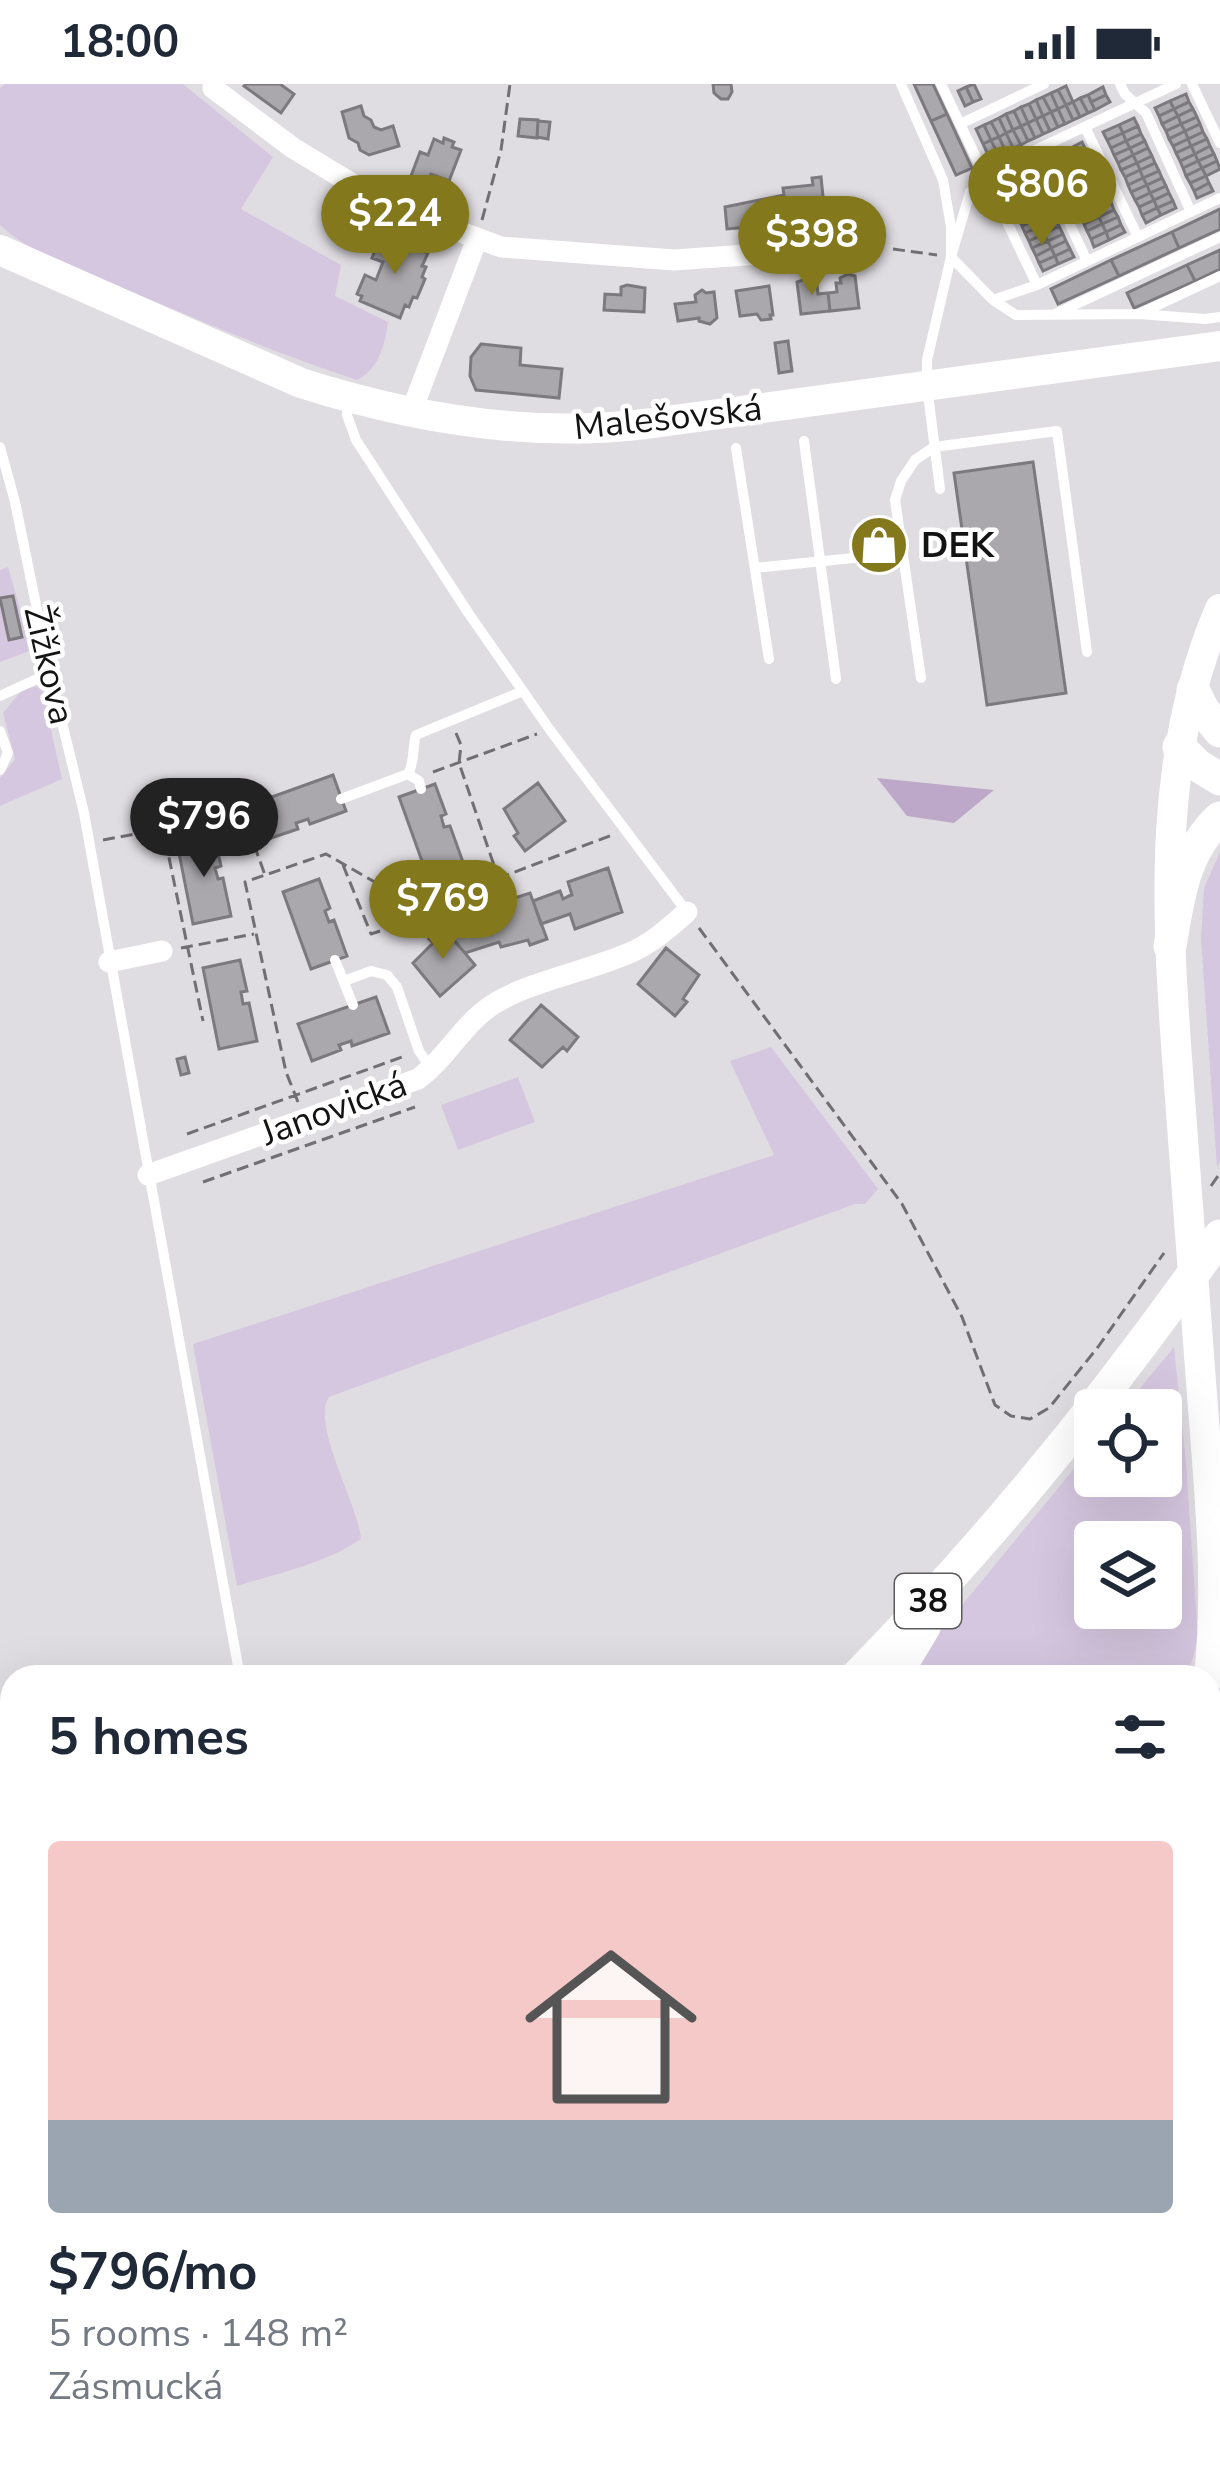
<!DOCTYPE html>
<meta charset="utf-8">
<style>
:root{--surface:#fff;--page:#f6f6f7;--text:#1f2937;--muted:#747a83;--line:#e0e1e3;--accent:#84781c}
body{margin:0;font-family:"Nunito Sans",sans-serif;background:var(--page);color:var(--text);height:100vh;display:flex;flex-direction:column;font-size:45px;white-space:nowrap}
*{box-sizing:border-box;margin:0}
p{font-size:39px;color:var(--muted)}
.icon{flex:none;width:66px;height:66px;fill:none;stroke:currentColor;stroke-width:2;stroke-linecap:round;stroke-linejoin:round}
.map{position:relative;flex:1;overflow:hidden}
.panel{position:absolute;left:0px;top:1581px;width:1221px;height:807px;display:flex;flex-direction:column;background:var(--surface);border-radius:36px 36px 0 0;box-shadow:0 12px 48px #0002}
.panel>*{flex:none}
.tools{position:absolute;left:1074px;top:1305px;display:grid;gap:24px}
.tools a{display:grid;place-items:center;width:108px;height:108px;border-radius:12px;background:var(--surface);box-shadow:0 12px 48px #0002;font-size:60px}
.price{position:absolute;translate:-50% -102px;padding:0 27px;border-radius:42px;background:var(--accent);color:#fff;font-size:39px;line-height:78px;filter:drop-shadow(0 3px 6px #0008)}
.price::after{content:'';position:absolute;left:50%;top:72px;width:36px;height:27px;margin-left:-18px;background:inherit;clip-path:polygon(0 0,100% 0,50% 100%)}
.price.on{background:#222;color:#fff}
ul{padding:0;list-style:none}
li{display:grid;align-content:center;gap:24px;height:636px;padding:0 48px}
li+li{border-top:3px solid var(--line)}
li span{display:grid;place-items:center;height:372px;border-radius:12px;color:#555}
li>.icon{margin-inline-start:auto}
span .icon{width:216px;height:216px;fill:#fffc;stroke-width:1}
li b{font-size:51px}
h2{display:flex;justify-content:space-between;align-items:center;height:144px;padding:0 48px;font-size:51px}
.status{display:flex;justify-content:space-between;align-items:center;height:84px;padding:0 60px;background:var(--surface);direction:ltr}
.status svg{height:33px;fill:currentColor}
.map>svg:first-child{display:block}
</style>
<div class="status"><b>18:00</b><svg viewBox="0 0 49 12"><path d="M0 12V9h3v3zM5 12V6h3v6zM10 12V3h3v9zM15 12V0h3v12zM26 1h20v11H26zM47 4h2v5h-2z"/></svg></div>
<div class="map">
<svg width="1220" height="2386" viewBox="0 0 1220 2386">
<rect width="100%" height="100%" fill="#e0dde2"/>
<!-- green -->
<path fill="#d6c7e0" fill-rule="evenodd" d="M5,0H183L273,73L241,125L341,181L335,212L388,238C385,261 379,285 357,296C280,271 206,239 132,208C87,189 36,174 0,141V4Z
M8,483L32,566L0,578V486Z
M41,601L62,695L0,722V694L15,675L3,629L22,606Z
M1220,768V1078L1217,1083L1201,855L1204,804Z
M771,963L878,1105L865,1120H855L329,1313C311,1342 358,1419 361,1455C324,1480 279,1489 237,1502L193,1260L774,1071L730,977Z
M518,993L535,1038L458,1066L441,1021Z
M1174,1263L1186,1379L1198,1553L1188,1593H911L926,1565L1095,1359V1392H1161V1326H1122ZM1095,1458H1161V1524H1095Z
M397,2376H652L645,2386H399Z"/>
<!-- water -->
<path fill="#bda8ca" d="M877,694L994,706L954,739L907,732Z"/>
<!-- building -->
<path fill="#aaa8ac" stroke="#7c7a7e" stroke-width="3" d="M246,0H280L294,10L281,29L244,2Z
M713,0H731L732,8L728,15H721L714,9Z
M914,0H933L947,30L931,37Z
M974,0L981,15L973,18L966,3Z
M1066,2L1073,18L1066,21L1058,6Z
M966,3L973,18L965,22L958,7Z
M1103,3L1106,11L1091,18L1088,11Z
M1058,6L1066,21L1058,25L1051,9Z
M1051,9L1058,25L1051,28L1043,13Z
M1186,10L1189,18L1174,25L1170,17Z
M1088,11L1095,26L1088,29L1080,14Z
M1106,11L1110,18L1095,26L1091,18Z
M1043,13L1051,28L1043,32L1036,16Z
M1080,14L1088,29L1080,33L1073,18Z
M1036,16L1043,32L1036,35L1029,20Z
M1170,17L1174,25L1159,32L1155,24Z
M1073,18L1080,33L1073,36L1066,21Z
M1189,18L1193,25L1178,32L1174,25Z
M1029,20L1036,35L1028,39L1021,23Z
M1066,21L1073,36L1065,40L1058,25Z
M361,22L364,32L371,36L374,43L381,46L393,42L399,62L369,71L360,66L358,59L349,54L342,28Z
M1021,23L1028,39L1021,42L1014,27Z
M1058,25L1065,40L1058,43L1051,28Z
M1174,25L1178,32L1162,40L1159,32Z
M1193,25L1197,33L1181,40L1178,32Z
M1014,27L1021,42L1013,46L1006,30Z
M1051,28L1058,43L1050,47L1043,32Z
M947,30L972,84L956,91L931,37Z
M1006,30L1013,46L1006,49L999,34Z
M1043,32L1050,47L1043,50L1036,35Z
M1178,32L1181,40L1166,47L1162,40Z
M1197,33L1200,40L1185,47L1181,40Z
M999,34L1006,49L999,53L991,38Z
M1134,34L1138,42L1123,49L1119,41Z
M520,35L538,36L537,54L518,52Z
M1036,35L1043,50L1035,54L1028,39Z
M538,37L550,38L548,55L537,53Z
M991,38L999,53L991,56L984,41Z
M1028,39L1035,54L1028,57L1021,42Z
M1181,40L1185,47L1169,55L1166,47Z
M1200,40L1203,48L1188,55L1185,47Z
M984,41L991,56L983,60L976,45Z
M1119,41L1123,49L1107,56L1103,48Z
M1021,42L1028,57L1021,61L1013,46Z
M1138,42L1141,50L1126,57L1123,49Z
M1013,46L1021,61L1013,64L1006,49Z
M1185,47L1188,55L1173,62L1169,55Z
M1203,48L1207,55L1191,62L1188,55Z
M1006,49L1013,64L1006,68L999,53Z
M1123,49L1126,57L1111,64L1107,56Z
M1141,50L1145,57L1130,64L1126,57Z
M999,53L1006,68L998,71L991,56Z
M444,54L454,58L452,63L461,66L449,97L431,90L428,98L411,92L420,68L428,71L434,55L443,59Z
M1188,55L1191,62L1176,69L1173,62Z
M1207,55L1210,62L1195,70L1191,62Z
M991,56L998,71L990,75L983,60Z
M1126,57L1130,64L1114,71L1111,64Z
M1145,57L1148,64L1133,71L1130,64Z
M1082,58L1086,66L1071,73L1067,66Z
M1191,62L1195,70L1180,77L1176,69Z
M1210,62L1214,70L1198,77L1195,70Z
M1130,64L1133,71L1118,79L1114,71Z
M1148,64L1152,72L1137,79L1133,71Z
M1067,66L1071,73L1056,81L1052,73Z
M1086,66L1090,74L1074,81L1071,73Z
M1195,70L1198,77L1183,84L1180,77Z
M1214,70L1217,77L1202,84L1198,77Z
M1133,71L1137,79L1121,86L1118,79Z
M1152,72L1155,79L1140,86L1137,79Z
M1071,73L1074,81L1059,88L1056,81Z
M1090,74L1093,81L1078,88L1074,81Z
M1198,77L1202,84L1186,92L1183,84Z
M1217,77L1220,85L1206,92L1202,84Z
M1137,79L1140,86L1125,93L1121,86Z
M1155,79L1159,87L1143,94L1140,86Z
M1074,81L1078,88L1063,95L1059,88Z
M1093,81L1097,89L1081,96L1078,88Z
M1032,83L1035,90L1020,97L1016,90Z
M1202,84L1206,92L1190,99L1186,92Z
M1140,86L1143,94L1128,101L1125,93Z
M1159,87L1162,94L1147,101L1143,94Z
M1078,88L1081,96L1066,103L1063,95Z
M1097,89L1100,96L1085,103L1081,96Z
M1016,90L1020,97L1004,105L1001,97Z
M1035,90L1039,98L1023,105L1020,97Z
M1206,92L1209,99L1194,107L1190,99Z
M821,93L824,122L787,126L788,133L772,135L773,144L750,147V143L727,145L725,123L784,111L783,104L813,101L812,94Z
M1143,94L1147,101L1131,108L1128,101Z
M1162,94L1166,102L1150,109L1147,101Z
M1081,96L1085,103L1070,110L1066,103Z
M1100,96L1104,103L1088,111L1085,103Z
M1020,97L1023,105L1008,112L1004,105Z
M1039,98L1042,105L1027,112L1023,105Z
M1209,99L1213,107L1197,114L1194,107Z
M1147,101L1150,109L1135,116L1131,108Z
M1166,102L1169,109L1154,116L1150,109Z
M1085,103L1088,111L1073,118L1070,110Z
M1104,103L1107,111L1092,118L1088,111Z
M1023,105L1027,112L1011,120L1008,112Z
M1042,105L1045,113L1030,120L1027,112Z
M1150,109L1154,116L1139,123L1135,116Z
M1169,109L1173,117L1157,124L1154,116Z
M1088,111L1092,118L1077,125L1073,118Z
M1107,111L1111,118L1095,125L1092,118Z
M1027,112L1030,120L1015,127L1011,120Z
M1045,113L1049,120L1034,127L1030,120Z
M1154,116L1157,124L1142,131L1139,123Z
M1173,117L1176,124L1161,131L1157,124Z
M1092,118L1095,125L1080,132L1077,125Z
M1111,118L1114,126L1099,133L1095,125Z
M1030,120L1034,127L1018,134L1015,127Z
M1049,120L1052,127L1037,135L1034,127Z
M1157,124L1161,131L1146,139L1142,131Z
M1095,125L1099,133L1084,140L1080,132Z
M1220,125V145L1179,164L1172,148Z
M1114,126L1118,133L1102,140L1099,133Z
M1034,127L1037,135L1022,142L1018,134Z
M1052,127L1056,135L1041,142L1037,135Z
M1099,133L1102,140L1087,147L1084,140Z
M1118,133L1121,141L1106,148L1102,140Z
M1037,135L1041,142L1025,149L1022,142Z
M1056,135L1059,142L1044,150L1041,142Z
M1102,140L1106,148L1091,155L1087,147Z
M1121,141L1125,148L1109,156L1106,148Z
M1041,142L1044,150L1029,157L1025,149Z
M1059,142L1063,150L1048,157L1044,150Z
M1106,148L1109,156L1094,163L1091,155Z
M1172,148L1179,164L1119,192L1111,176Z
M1044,150L1048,157L1032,164L1029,157Z
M1063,150L1066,157L1051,164L1048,157Z
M387,152L428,169L422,182L426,183L422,193L425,195L417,214L413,213L409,223L405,221L400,234L360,217L362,212L357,210L365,191L376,196L383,178L372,174L380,154L385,156Z
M1048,157L1051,164L1036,172L1032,164Z
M1066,157L1070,165L1055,172L1051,164Z
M1051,164L1055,172L1039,179L1036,172Z
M1070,165L1074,173L1058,180L1055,172Z
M1220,166V185L1195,197L1187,181Z
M1055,172L1058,180L1043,187L1039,179Z
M1111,176L1119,192L1058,220L1051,205Z
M1187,181L1195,197L1134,224L1127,209Z
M848,190L855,192L859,224L830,227L828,209L837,208L836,199H841L840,194Z
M809,194L813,201H817L818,210L828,209L830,227L801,230L797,198Z
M627,201L645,204L644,228L604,226L605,210L621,211V203Z
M769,202L773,231H770L771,235L761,236L757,230L740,232L736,207Z
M702,206L706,209L714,208L717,234L710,240L699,237V234L678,237L675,220L696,218L695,211Z
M788,257L792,287L779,289L775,259Z
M481,260L521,264L520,281L562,285L559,314L476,306L470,292L471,273Z
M1033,378L1066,609L987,621L954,389Z
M13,512L22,553L9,556L0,514Z
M333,691L346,727L310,740L308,735L296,739L298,745L268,755L255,719Z
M538,699L565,737L525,767L514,752L518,749L504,725Z
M435,700L446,730L441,732L444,743L450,742L463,778L427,791L399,713Z
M214,751L221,782L215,784L218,795L223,794L231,832L193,840L177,759Z
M608,784L622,828L575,845L570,830L541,840L533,817L560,807L563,815L569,812L572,811L568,798Z
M319,795L330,824L325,827L329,838L334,836L347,872L311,885L283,808Z
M530,809L547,855L530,861L528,856L501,863L499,858L465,869L450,852L492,837L487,823Z
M443,843L475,881L440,912L413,879L433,859L429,855Z
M666,864L699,891L683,915L687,918L675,932L638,900Z
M240,876L247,907L241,908L243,920L249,919L257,957L219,965L203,884Z
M376,913L389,949L352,962L351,957L339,961L341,966L312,977L298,940Z
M541,921L578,953L567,967L563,963L542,983L510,956Z
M185,973L189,989L181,991L177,975Z"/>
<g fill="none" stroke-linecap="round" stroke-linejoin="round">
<!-- path -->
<path stroke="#716f72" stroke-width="3" stroke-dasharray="12 6" stroke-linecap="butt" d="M482,136L501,66L510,0
M893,165L937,171
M456,649L461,661L459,679L498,793
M433,688L537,650
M164,744L173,733L239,719L265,791
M103,756L163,745L203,937
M343,781L371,850L417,835L420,825
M699,844L902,1120L962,1233L995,1321L1011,1332L1030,1335L1049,1324L1098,1263L1164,1169
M181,864L254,850
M298,1018L286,988L245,798L326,770L420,824L612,751
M187,1050L405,972
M203,1098L415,1023
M1211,1102L1220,1089
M1209,1731L1220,1658
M0,1764L12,1760"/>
<!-- lane -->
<path stroke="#fff" stroke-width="10" d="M901,0L943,96L951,143V173L993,216L1037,201L1220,114
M941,0L1037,201
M1120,0L1125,10L1146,29L1191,128
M1192,0L1220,59
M960,40L1044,0
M1085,43L1138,153
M1035,66L1087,177
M993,216L1016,231L1139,230L1205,235L1220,233
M1141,229L1220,192
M1055,230L1220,153
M348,317L347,331L356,356L469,530L550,646L687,828
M804,357L836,595
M0,363L15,418L50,589L84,729L240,1593
M736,364L769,575
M940,405L927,302V276L951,173L970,108L984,90L1176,0
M755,484L903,469
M921,594L895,416L901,397L915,376L934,363L1057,347L1087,568
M0,612L50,589
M0,647L8,669L0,686
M408,690L419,697L421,705
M341,715L408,690C415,678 412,664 416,651L523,607
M335,876L353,921
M344,897L371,887L387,891L397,903L419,967L430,983
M381,2376L383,2386"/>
<!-- street -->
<path stroke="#fff" stroke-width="21" d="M215,0L213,4L293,64L354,101L410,129L501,163L674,176L873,162
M412,326L477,155
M109,878L162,867
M148,1091L418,995C448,973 464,937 497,918C533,897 587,887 627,870C650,861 669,844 687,828"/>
<!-- secondary -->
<path stroke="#fff" stroke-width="30" d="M0,166L301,299C411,334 531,354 645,340L1220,262
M1209,1593C1219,1500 1209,1404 1202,1311C1193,1199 1186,1086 1177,974C1166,822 1158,669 1220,525
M1209,1901L1220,1907
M686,2386L694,2376"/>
<!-- primary -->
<path stroke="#fff" stroke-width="33" d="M1193,606L1203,626L1220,647
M1179,663L1197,681L1220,695
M1170,862C1178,815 1183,768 1220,734
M856,1593C990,1457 1111,1308 1220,1152
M894,1593L924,1543
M0,2220L12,2214"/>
</g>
<!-- icons -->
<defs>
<g id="shop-disc" transform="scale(3)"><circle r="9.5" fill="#84781c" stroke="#fff"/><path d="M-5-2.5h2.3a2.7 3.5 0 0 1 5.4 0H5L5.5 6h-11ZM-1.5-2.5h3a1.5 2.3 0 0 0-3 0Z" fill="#fff"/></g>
</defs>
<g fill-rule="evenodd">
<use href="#shop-disc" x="879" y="461"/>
</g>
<g text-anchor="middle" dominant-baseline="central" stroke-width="9" stroke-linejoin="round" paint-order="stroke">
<!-- shield labels -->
<rect fill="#fff" stroke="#5a5a5a" stroke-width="3" x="895" y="1490" width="66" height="54" rx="9"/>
<g font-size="33" font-weight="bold" fill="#141314">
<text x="928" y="1517">38</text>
</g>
<!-- street labels -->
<g font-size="36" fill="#141314" stroke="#fff">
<text transform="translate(668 334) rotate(-6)">Malešovská</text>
<text transform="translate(49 581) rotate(77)">Žižkova</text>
<text transform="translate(334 1025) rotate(-20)">Janovická</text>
</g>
<!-- poi labels -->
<g font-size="36" font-weight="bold" fill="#141314" stroke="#fff" text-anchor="start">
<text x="921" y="461">DEK</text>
</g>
</g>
</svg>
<div class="tools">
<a><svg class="icon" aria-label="locate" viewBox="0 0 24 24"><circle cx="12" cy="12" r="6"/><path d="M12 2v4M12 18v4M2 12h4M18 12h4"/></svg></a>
<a><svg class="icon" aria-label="layers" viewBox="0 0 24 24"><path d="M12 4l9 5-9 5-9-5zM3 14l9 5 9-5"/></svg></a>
</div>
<b class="price" style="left:1042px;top:164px">$806</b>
<b class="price" style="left:395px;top:193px">$224</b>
<b class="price" style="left:812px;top:214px">$398</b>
<b class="price on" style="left:204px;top:796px">$796</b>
<b class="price" style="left:443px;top:878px">$769</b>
<section class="panel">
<h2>5 homes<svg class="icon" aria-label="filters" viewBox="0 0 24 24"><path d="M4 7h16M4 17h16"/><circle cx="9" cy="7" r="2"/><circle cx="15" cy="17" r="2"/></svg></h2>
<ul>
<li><span style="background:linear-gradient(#f6c9c9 75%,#9aa5b1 0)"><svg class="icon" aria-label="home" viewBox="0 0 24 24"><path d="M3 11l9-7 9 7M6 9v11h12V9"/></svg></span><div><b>$796/mo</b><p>5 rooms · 148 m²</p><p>Zásmucká</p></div></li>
</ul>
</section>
</div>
